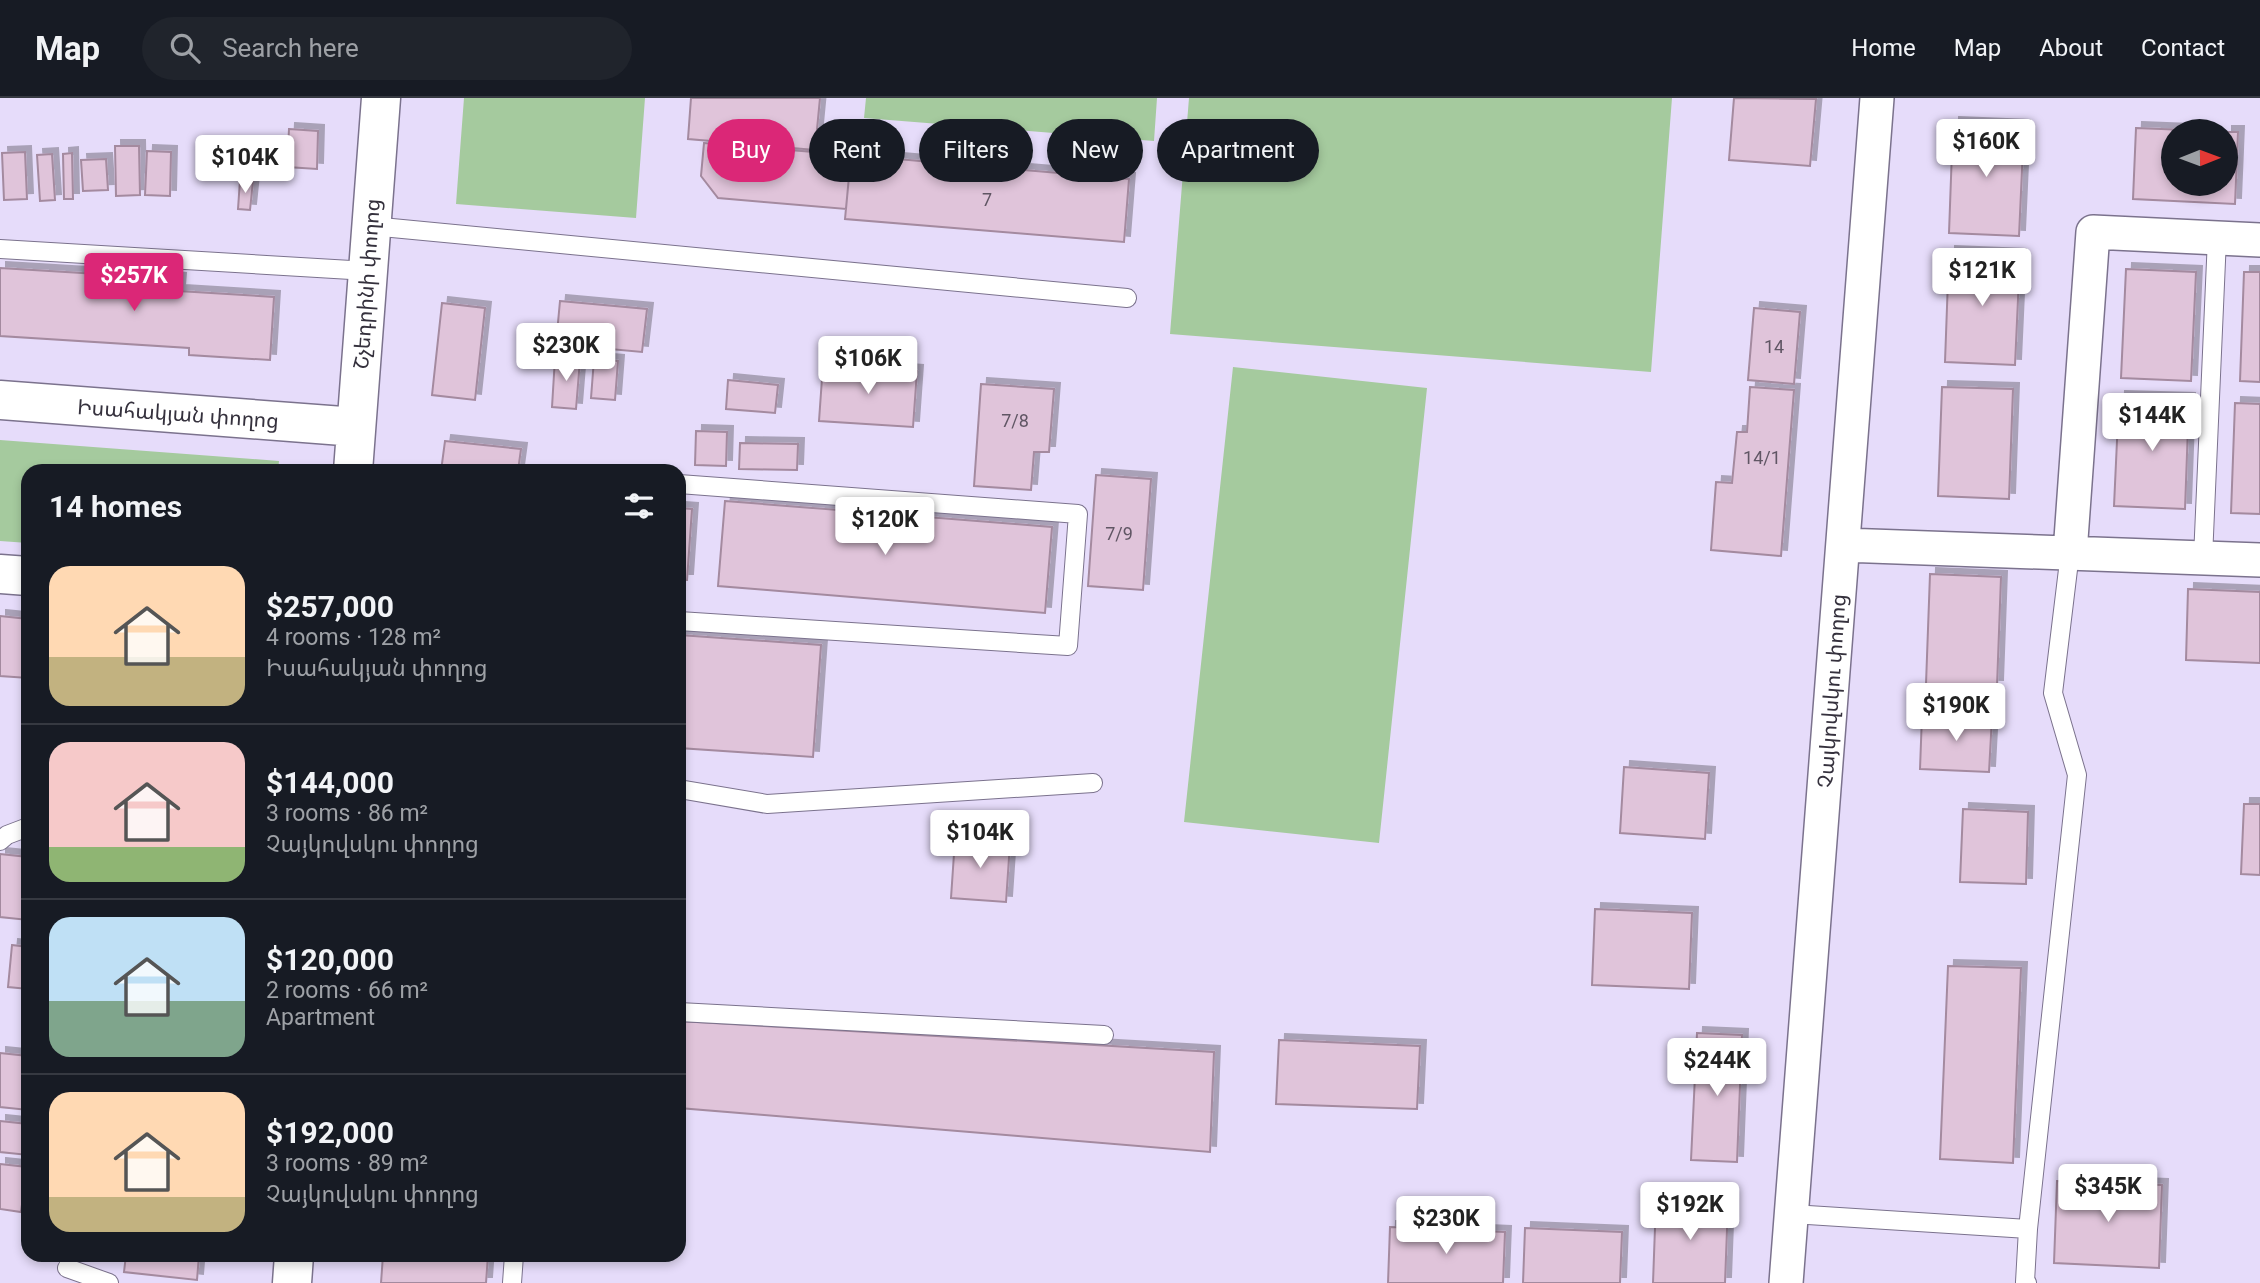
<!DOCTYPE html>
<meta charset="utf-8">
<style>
:root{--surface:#171b24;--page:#20242c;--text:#f1f3f6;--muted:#9ea1a6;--line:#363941;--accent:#db2777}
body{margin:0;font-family:Roboto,"Noto Sans Armenian",sans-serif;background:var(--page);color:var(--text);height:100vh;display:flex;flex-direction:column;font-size:26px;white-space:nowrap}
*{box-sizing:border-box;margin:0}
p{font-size:23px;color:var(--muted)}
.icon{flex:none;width:38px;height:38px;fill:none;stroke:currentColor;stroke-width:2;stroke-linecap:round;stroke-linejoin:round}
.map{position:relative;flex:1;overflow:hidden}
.drawer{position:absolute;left:21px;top:366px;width:665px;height:798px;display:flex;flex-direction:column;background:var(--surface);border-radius:21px;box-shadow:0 4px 10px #0003}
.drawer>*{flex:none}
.hud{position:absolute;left:707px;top:21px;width:665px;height:63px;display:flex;gap:14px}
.needle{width:46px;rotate:89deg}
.controls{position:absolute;left:2161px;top:21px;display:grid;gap:14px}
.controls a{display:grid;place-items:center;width:77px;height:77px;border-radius:50%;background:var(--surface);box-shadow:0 4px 10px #0003;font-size:35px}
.price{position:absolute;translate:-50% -60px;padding:0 16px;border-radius:7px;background:#fff;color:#222;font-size:23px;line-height:46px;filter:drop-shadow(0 2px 4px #0008)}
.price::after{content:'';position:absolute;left:50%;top:42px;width:21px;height:16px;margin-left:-10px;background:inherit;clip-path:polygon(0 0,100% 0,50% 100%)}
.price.selected{background:var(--accent);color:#fff}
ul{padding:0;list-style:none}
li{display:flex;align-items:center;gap:21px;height:175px;padding:0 28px}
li+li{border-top:2px solid var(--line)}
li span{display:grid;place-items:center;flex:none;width:196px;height:140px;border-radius:21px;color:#555}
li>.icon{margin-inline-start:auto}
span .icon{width:84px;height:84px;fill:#fffc;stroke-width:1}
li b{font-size:30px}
h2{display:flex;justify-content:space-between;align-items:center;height:84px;padding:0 28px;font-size:30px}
.chip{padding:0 24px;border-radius:32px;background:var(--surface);box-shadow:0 4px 10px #0003;font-size:24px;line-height:63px}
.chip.selected{background:var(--accent);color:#fff}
header{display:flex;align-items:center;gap:42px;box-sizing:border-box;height:98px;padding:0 35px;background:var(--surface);border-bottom:2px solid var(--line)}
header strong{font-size:33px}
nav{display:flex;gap:38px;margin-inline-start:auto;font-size:24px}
.search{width:490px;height:63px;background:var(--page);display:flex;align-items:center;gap:18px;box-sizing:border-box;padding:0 24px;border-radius:38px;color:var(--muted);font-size:26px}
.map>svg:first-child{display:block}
</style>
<header>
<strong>Map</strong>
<div class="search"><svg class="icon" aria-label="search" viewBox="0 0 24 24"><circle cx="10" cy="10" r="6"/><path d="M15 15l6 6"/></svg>Search here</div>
<nav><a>Home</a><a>Map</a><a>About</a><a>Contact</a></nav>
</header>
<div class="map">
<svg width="2260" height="1185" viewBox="0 0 2260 1185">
<defs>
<filter id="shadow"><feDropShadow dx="6" dy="-6" stdDeviation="0" flood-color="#0004"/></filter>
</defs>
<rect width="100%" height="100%" fill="#e6dcfa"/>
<!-- green -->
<path fill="#a5ca9e" d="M464,0H645L636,120L456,106Z
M866,0H1157L1154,43L864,20Z
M1189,0H1672L1651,274L1170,236Z
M1233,269L1427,290L1379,745L1184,724Z
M0,342L279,363L278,373H28V445L0,443Z"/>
<!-- building -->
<path fill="#e0c4da" stroke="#a48a9f" stroke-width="2" filter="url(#shadow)" d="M691,0H820L815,52L688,41Z
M1734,0L1816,1L1810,68L1729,62Z
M1953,25L2024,28L2019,138L1949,135Z
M2136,30L2211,33H2174V86H2226V34H2238L2235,106L2133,101Z
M289,31L318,33L317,71L287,69Z
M704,45L851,57L846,111L718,100L701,78Z
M115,48H139L140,97L116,98Z
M147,53L171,54L170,98L145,97Z
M25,54L27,101L4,102L2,55Z
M72,55L73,101H64L63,56Z
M52,56L55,102L40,103L37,57Z
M851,57L1129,81L1124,144L845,121Z
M106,61L108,92L83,93L81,62Z
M240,82L253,83L250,112L238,111Z
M1949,154L2020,157L2015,267L1945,264Z
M0,170L180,181L179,193L274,199L270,262L189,257V250L0,238Z
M2126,171L2196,174L2191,283L2121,280Z
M2244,174H2260V284L2240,283Z
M560,203L647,211L642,254L556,246Z
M442,205L485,210L475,302L432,297Z
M1754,210L1800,214L1794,286L1748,282Z
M555,260L580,262L576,311L552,309Z
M594,261L618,263L615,302L591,300Z
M823,266L917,273L913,329L819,323Z
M728,282L778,287L775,315L726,311Z
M981,286L1054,291L1049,354H1034L1031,392L974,388Z
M1750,289L1794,292L1781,458L1711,452L1716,384L1732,385L1737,334H1747Z
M1942,289L2013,291L2009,401L1938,398Z
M2119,299L2189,301L2185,411L2114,408Z
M2235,305L2260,306V416L2231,415Z
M696,333L727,334L726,368L695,367Z
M445,343L521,351L518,373H441Z
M740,345L798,346L797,372L739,371Z
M1096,377L1151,381L1143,492L1088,488Z
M725,403L1052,429L1045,515L718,488Z
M679,410L692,411L687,482H679Z
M1930,476L2001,479L1997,588L1926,586Z
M2188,491L2260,494V565L2186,562Z
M0,518L28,521V580L0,578Z
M679,537L821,547L813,659L679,650Z
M1922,617L1992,619L1989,674L1920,671Z
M1624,669L1709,675L1705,741L1620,735Z
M2244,706H2260V777L2241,776Z
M1963,711L2028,714L2026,786L1960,784Z
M955,741L1010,745L1006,804L951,800Z
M0,756L28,759V822L0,819Z
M1595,811L1692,815L1689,891L1592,887Z
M12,847L28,849V891L8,889Z
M1948,868L2021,870L2013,1065L1940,1061Z
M679,923L1214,954L1210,1054L679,1010Z
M1697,935L1742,937L1737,1064L1691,1062Z
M1279,942L1420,948L1417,1011L1276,1006Z
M0,955L28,958V1012L0,1009Z
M0,1023L28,1026V1057L0,1054Z
M0,1066L27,1069L21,1114L0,1111Z
M2057,1083L2162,1087L2159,1170L2054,1165Z
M1656,1102L1728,1105L1725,1185H1653Z
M1390,1129L1505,1134L1503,1185H1388Z
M1525,1130L1622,1134L1620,1185H1523Z
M126,1157H199L197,1182L124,1174Z
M383,1157H488L486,1185H381Z"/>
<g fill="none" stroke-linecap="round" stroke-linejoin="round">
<!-- lane casing -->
<g stroke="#7b728d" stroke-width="20">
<path id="lane" d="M371,128L1127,200
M0,151L368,173
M679,386L1078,416L1068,548L679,523
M2203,460L2217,140
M679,691L767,706L1093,685
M0,743L7,737L28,729
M679,914L1104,937
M1792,1116L2028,1131L2077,677L2053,595L2070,455
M67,1170L109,1185
M512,1185L514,1157
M2027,1185L2025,1184L2028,1131"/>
</g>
<!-- street casing -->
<g stroke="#7b728d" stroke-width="36">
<path id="street" d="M1843,447L2260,462
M2070,455L2093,134L2260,142
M1786,1185L1877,0"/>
</g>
<!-- secondary casing -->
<g stroke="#7b728d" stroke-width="41">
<path id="secondary" d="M0,302L356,329
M353,373L381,0
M0,476L28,478
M292,1185L294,1157"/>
</g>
<!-- lane -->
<use href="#lane" stroke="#fff" stroke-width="18"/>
<!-- street -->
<use href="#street" stroke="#fff" stroke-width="33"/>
<!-- secondary -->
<use href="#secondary" stroke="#fff" stroke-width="38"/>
</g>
<g text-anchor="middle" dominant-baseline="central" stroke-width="5" stroke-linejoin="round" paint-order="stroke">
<!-- number labels -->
<g font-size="18" fill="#605664">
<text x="987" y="101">7</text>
<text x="1774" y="248">14</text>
<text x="1015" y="322">7/8</text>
<text x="1762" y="359">14/1</text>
<text x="1119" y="435">7/9</text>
</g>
<!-- street labels -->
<g font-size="21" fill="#35313d" stroke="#fff">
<text transform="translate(367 186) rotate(-86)">Շչեդրինի փողոց</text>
<text transform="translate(178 316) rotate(4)">Իսահակյան փողոց</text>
<text transform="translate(1832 593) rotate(-86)">Չայկովսկու փողոց</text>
</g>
</g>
</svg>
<div class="controls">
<a><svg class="needle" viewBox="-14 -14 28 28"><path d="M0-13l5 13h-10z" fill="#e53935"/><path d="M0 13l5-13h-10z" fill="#9ea1a6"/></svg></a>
</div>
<b class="price" style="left:1986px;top:81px">$160K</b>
<b class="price" style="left:245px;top:97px">$104K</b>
<b class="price" style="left:1982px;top:210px">$121K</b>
<b class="price selected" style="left:134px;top:215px">$257K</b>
<b class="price" style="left:566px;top:285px">$230K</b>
<b class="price" style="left:868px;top:298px">$106K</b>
<b class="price" style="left:2152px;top:355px">$144K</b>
<b class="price" style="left:885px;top:459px">$120K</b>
<b class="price" style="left:1956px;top:645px">$190K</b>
<b class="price" style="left:980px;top:772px">$104K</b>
<b class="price" style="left:1717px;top:1000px">$244K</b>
<b class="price" style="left:2108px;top:1126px">$345K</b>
<b class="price" style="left:1690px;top:1144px">$192K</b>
<b class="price" style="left:1446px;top:1158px">$230K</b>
<div class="hud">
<a class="chip selected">Buy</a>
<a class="chip">Rent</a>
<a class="chip">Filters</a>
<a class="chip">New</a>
<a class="chip">Apartment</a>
</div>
<section class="drawer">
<h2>14 homes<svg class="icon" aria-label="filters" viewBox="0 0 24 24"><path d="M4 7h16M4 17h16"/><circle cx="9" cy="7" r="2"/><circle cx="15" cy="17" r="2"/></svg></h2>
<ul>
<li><span style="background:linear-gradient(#ffd9b3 65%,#c2b280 0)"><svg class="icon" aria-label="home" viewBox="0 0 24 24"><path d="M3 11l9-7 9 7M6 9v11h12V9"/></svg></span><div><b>$257,000</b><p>4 rooms · 128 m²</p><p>Իսահակյան փողոց</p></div></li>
<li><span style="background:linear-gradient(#f6c9c9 75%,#8fb573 0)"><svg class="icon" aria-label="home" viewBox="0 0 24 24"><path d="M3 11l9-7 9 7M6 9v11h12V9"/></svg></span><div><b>$144,000</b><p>3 rooms · 86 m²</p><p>Չայկովսկու փողոց</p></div></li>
<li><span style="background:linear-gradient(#bfe0f5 60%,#7fa58c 0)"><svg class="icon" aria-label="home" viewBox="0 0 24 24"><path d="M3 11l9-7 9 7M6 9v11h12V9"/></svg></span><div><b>$120,000</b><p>2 rooms · 66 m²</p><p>Apartment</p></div></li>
<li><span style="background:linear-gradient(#ffd9b3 75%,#c2b280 0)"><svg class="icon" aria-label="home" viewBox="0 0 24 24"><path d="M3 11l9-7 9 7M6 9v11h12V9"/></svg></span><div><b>$192,000</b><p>3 rooms · 89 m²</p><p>Չայկովսկու փողոց</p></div></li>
</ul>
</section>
</div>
